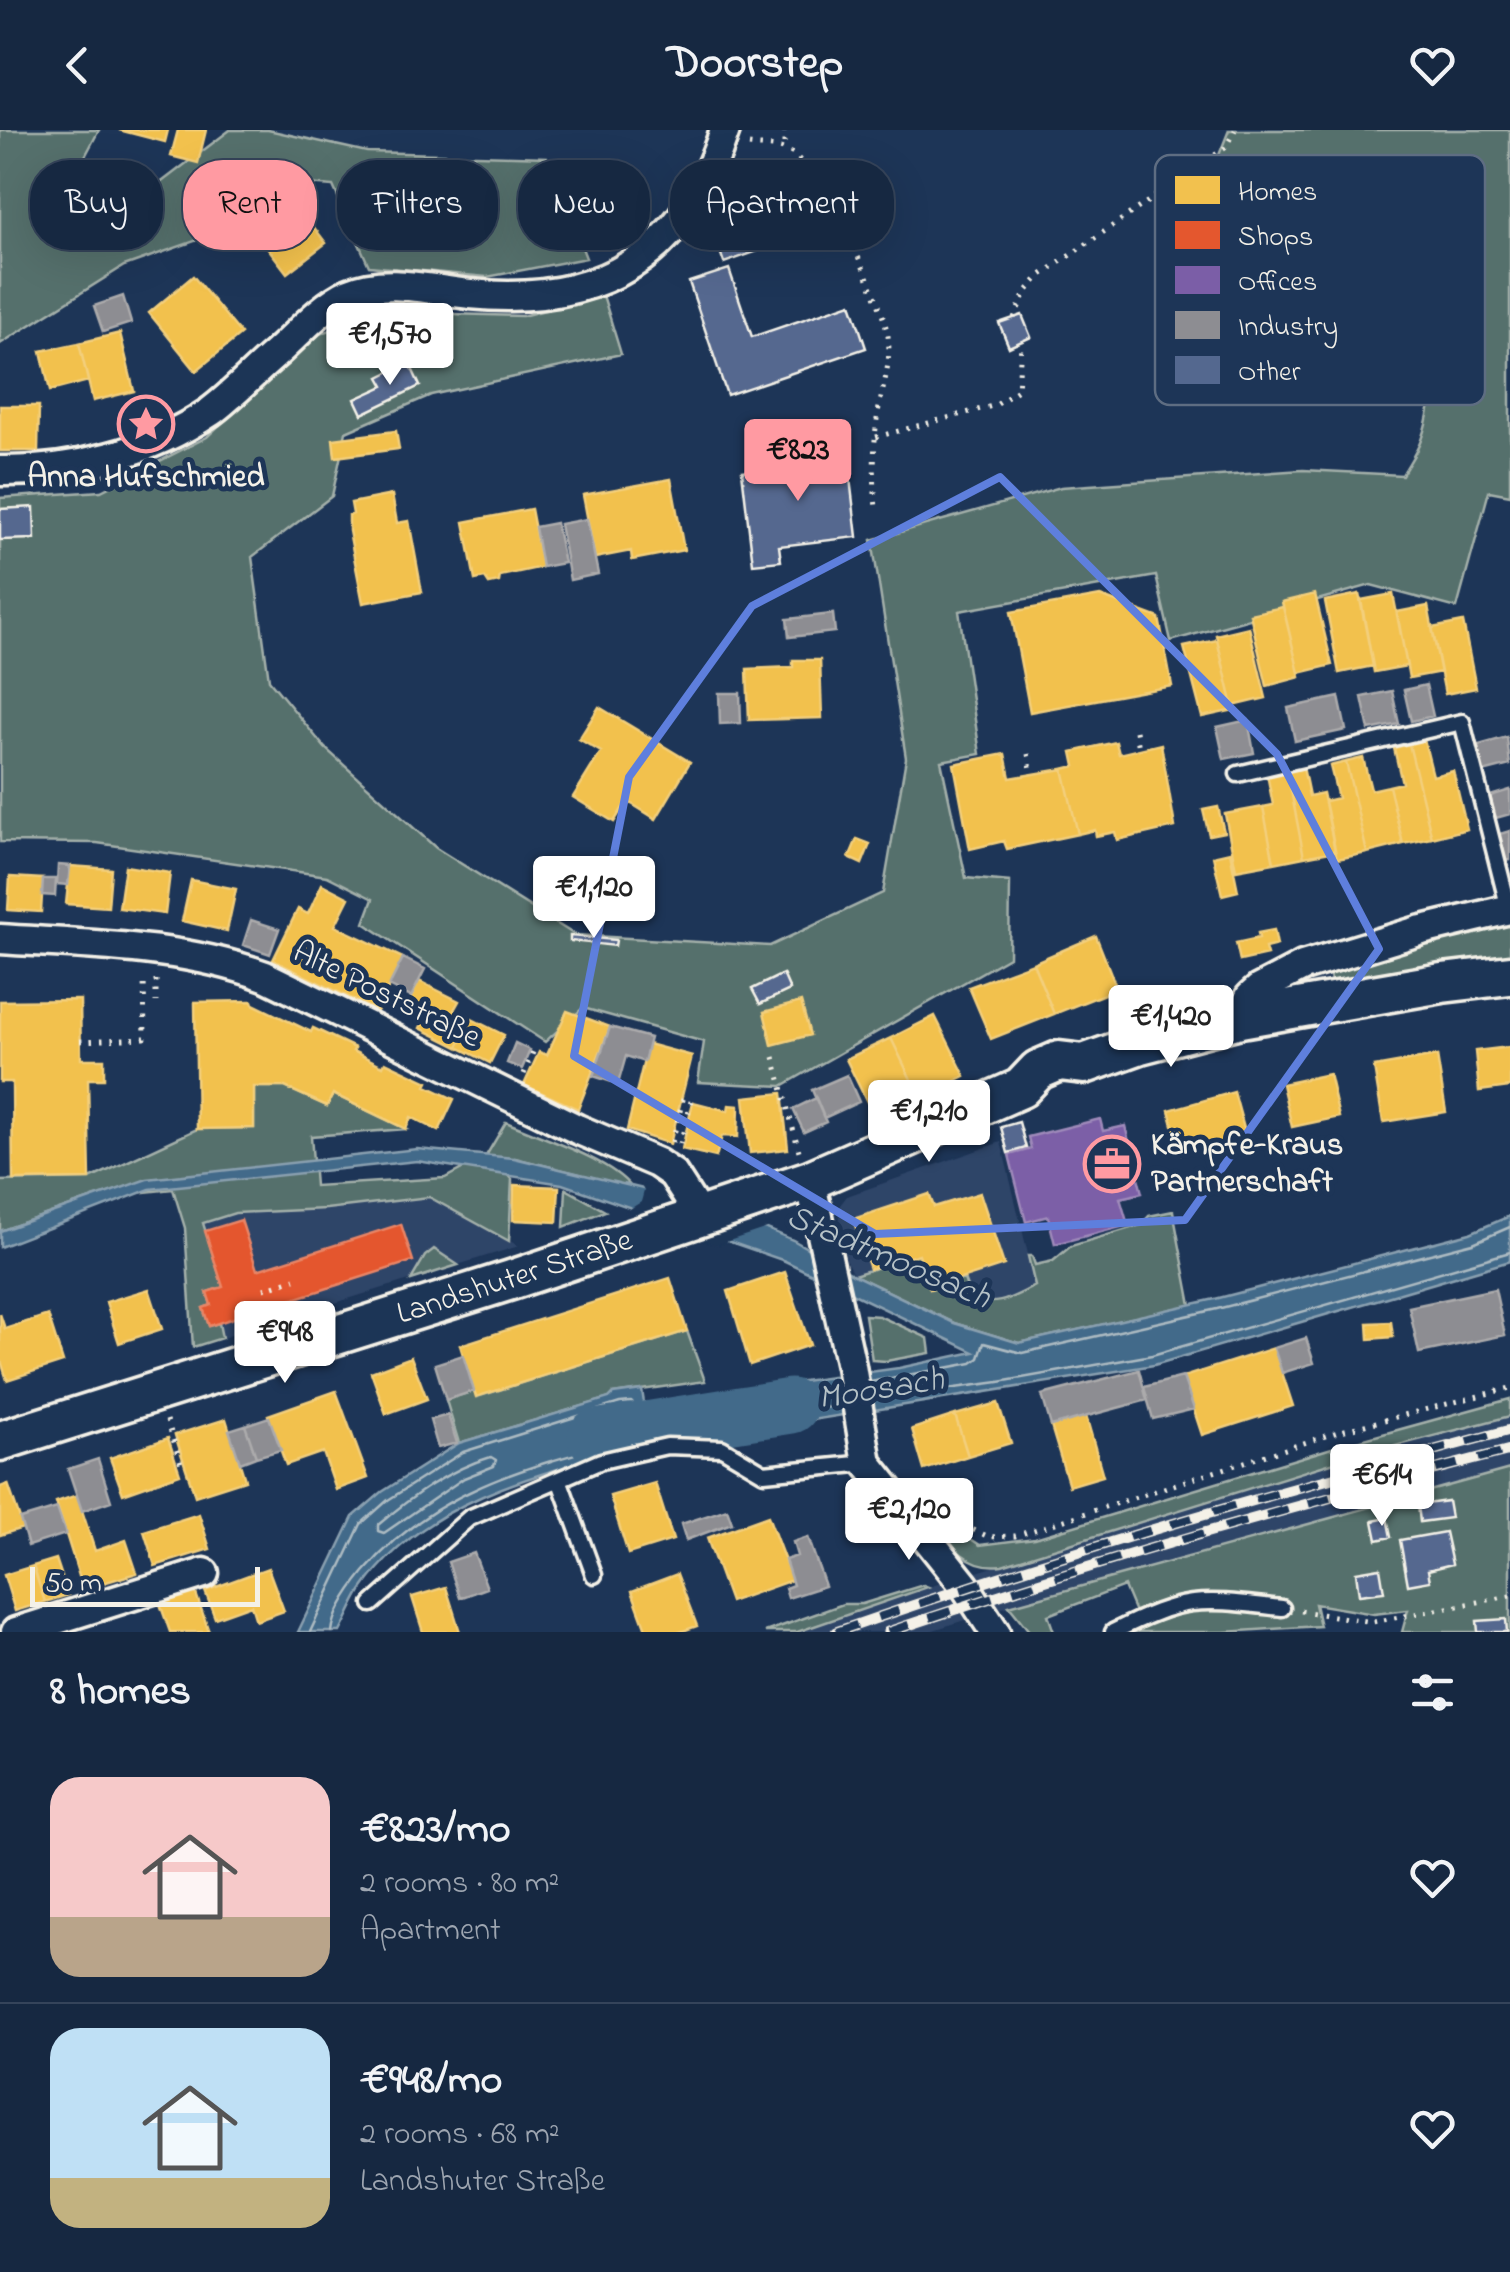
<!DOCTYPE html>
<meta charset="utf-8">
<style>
:root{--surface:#162841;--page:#1f3048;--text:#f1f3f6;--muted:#9ea6b1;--line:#35445a;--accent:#ff9aa2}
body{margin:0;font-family:"Indie Flower",sans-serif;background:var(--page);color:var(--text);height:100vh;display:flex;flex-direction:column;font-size:38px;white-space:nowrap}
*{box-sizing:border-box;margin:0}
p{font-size:32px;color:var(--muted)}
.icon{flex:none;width:55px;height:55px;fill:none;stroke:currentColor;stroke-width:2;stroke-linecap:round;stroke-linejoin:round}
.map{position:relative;height:1502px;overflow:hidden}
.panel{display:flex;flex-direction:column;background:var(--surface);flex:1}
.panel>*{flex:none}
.top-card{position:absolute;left:30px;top:30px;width:1000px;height:90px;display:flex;gap:20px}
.scale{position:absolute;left:30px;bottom:25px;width:230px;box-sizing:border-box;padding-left:10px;border:5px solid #f4f1e8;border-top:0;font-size:28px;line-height:35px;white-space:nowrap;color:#f4f1e8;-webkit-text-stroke:8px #1d3557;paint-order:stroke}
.price{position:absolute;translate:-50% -85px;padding:0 22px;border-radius:10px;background:#fff;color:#222;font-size:32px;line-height:65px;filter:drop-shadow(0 2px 5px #0008)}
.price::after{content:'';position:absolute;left:50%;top:60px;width:30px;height:22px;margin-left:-15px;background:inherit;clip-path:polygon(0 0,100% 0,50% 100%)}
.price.current{background:var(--accent);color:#111}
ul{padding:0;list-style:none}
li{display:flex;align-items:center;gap:30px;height:250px;padding:0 50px}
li+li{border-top:2px solid var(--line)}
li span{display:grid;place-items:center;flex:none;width:280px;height:200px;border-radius:30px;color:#555}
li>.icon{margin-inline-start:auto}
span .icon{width:120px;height:120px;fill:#fffc;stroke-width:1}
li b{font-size:42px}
h2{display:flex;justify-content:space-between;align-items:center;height:120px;padding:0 50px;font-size:42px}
.pill{padding:0 35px;border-radius:40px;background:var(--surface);box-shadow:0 10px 40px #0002,0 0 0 2px var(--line);font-size:35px;line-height:90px}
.pill.current{background:var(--accent);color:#111}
header{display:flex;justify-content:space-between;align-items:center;height:130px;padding:0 50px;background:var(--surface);font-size:45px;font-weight:700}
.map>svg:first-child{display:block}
</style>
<header><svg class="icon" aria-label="back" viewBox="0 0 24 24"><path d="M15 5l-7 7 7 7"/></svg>Doorstep<svg class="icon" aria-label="heart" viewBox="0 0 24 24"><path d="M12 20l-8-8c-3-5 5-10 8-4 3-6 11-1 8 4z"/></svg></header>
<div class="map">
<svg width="1510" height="1502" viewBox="0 0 1510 1502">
<rect width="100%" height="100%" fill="#1d3557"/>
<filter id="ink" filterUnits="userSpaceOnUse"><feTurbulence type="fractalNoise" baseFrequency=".01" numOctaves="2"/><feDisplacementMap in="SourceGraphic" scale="20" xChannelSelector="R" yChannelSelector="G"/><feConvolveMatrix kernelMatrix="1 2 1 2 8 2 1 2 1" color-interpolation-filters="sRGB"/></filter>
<g filter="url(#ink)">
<!-- built -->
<path fill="#2e4468" d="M1001,1012L1048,1207L906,1171L854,1145L847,1133L839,1089L840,1075L847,1066Z
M430,1067L519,1116L193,1217L185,1098L235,1083L326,1079Z
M1510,1286V1339L1009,1476L927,1502H797L938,1454L1338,1331Z"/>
<!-- green -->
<path fill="#546f6c" stroke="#a4b0aa" stroke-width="2.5" d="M0,0H99L62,70L117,86L230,0H268L367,22L547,27L586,128L487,147L369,136L333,56L281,52L195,111L124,136L0,214Z
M1229,0H1510V365L1489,361L1457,478L1371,455L1171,511L1156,446L959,481L980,624L941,631L966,748L1010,752L1009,827L782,956L698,952L704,912L583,878L545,912L364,793L373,769L327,746L97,713L0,712V368L101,361L207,307L314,206L380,182L522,186L603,165L621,224L431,265L346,302L332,366L252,427L269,550L325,618L436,718L575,805L770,816L883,763L906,628L872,410L1061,357L1303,340L1402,345C1408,334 1417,322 1421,310C1437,266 1433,214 1445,168L1167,156Z
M1510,792V825L1331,851L1329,839Z
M254,957H285L327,976L333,964L406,999L311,1006L315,1056L445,1048L486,1026L506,992C540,1007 610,1029 631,1057L515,1028L507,1043L512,1049L509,1111L429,1067L326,1079L235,1083L203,1093L223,1157L207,1162L211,1175L203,1178L209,1196L219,1193L222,1208L193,1217L185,1098L173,1059L96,1067L0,1101V1051L90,1049L197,999L254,998Z
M566,1059L605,1081L564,1097Z
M1173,1081L1191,1175L1019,1213L954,1193L854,1145L919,1124L930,1159L964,1149L971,1169C998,1178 1012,1167 1035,1156L1028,1126H1032L1035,1135L1053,1131L1071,1116L1141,1095L1149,1086Z
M434,1119L458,1135L411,1150L425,1126Z
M865,1185L879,1186L928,1208L930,1223L886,1231L872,1230Z
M687,1201L705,1251L613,1264L610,1268L459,1313L446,1270L474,1261L477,1267Z
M1510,1269V1286L1338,1331L1002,1435C967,1440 950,1414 931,1388L935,1386L980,1415L1035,1408L1332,1318Z
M1510,1339V1502H1402L1408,1480L1374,1484L1315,1474L1320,1496L1224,1502H1138L1142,1499L1124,1456L1048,1485L1054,1502H1030L1009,1476Z
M923,1455L928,1457L797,1502H765L843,1474H862Z"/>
<!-- water -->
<path fill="#436a8a" stroke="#8aa0b0" stroke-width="2.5" d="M417,1019L514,1028L664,1064L734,1085L793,1110L854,1145L954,1193L1019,1213L1215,1169L1470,1103L1510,1086V1131L1154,1235L719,1305L714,1263L899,1238L974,1222L785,1131L562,1054L417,1031L150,1059L0,1117V1101L147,1049Z
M642,1260L644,1273L666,1272L671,1309C566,1337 426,1362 361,1461C353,1474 347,1489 340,1502H298L353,1387L382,1362L459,1313L609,1268L613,1264Z"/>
<!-- pier -->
<path fill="#1d3557" d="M640,1054L735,1080L773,1096L717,1115L707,1112L625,1082L641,1072L644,1061Z"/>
<!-- homes -->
<path fill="#f2c14e" stroke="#f3cf7c" stroke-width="2.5" d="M119,0H168L165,12Z
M178,0H206L198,33L171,26Z
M280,53L326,113L287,143L241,83Z
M193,146L241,204L196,241L149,183Z
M120,203L134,261L93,271L79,213Z
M79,213L88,251L50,261L41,221Z
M0,276H39L38,321H0Z
M396,301L399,319L335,327L333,309Z
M671,349L684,420L632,430L631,421L595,428L583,365Z
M392,365L397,393L409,391L422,462L363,473L349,401V385L353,384L351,373Z
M531,379L542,437L500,446L499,452L489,454L485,448L475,450L464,392Z
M1315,464L1332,535L1299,543L1282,472Z
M1359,464L1373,536L1339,543L1325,471Z
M1393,464L1407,536L1374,542L1361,470Z
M1100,466L1159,488L1172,556L1030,582L1011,482Z
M1428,476L1441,542L1409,548L1397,482Z
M1283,477L1300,547L1267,556L1250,484Z
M1463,492L1476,558L1445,564L1432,498Z
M1249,497L1266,568L1233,576L1216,505Z
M1217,510L1234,580L1202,587L1184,517Z
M793,530H820L822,588L749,590L747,539L793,537Z
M599,577L690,632L656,689L627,671L614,692L573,667L601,622L579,609Z
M1424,610L1433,646L1453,641L1467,699L1432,708L1409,614Z
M1116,612L1119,624L1161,614L1175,697L1117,710L1115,702L1096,706L1095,700L1078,704L1063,639L1075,636L1072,622Z
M1409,614L1432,708L1403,714L1389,656L1402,653L1394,618Z
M1005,624L1010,648L1063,639L1078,704L1007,719L1004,711L970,719L954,634Z
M1363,628L1371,660L1389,656L1403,714L1367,723L1346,632Z
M1346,632L1367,723L1337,729L1325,671L1338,668L1330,636Z
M1303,637L1309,666L1323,663L1335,721L1304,727L1287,640Z
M1287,640L1304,727L1274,733L1263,677L1273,675L1267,644Z
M1218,677L1224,702L1209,705L1203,680Z
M1263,677L1274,733L1236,740L1225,684Z
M857,709L870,714L862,734L849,728Z
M1230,722L1238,761L1222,765L1213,726Z
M70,736L111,739L108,777L66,774Z
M125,736L170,743L165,784L119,778Z
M10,747L43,749L41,782L8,780Z
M191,750L236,759L227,801L182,791Z
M322,754L349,768L335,796L403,828L377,881L273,830L298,779L308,784Z
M1274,800L1277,815L1265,818L1267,825L1240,831L1236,813L1259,808L1258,803Z
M1096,806L1117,859L1054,884L1033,833Z
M1033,833L1054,884L991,909L969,857Z
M419,851L459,871L454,880L472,889L458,917L420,898L429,881L409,872Z
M80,870L81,929H104V949H88L90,1049L13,1050L12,952H0V871Z
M252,871L253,874L311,902L313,898L355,918L353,921L383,936L385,932L428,952L426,956L454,969L439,1001L411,987L406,999L333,964L327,976L285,957H254V998L197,999L195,872Z
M801,872L810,905L772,915L764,882Z
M567,881L610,897L578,979L524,955L539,922L547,925Z
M935,886L965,946L920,968L891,908Z
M472,889L504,905L490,933L458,917Z
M891,908L920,968L876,990L846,929Z
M648,914L692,926L670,1014L627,1000Z
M1510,917V957L1479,961L1475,921Z
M1437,926L1446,982L1383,992L1374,937Z
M1329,944L1339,987L1292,997L1282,954Z
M1234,962L1246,1006L1181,1024L1169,980Z
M782,963L788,1019L750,1023L744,967Z
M693,972L728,981L729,975L739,976L738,1007L722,1006L716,1027L682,1019Z
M514,1055L559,1057L557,1092L513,1090Z
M980,1063L1004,1135L930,1159L919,1124L870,1139L853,1089L929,1064L934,1077Z
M785,1142L810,1215L750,1235L728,1161Z
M670,1148L687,1201L476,1267L460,1215Z
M149,1159L162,1199L119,1213L106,1172Z
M0,1184L5,1199L48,1185L63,1232L7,1250L0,1228Z
M1391,1192L1393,1207L1369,1209L1368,1193Z
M1274,1218L1293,1276L1202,1305L1183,1247Z
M411,1227L427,1269L386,1284L371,1242Z
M336,1261L368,1348L336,1360L323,1322L286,1335L268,1285Z
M998,1273L1011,1313L968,1326L955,1285Z
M955,1285L968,1326L924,1340L912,1299Z
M1086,1286L1103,1346L1069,1356L1051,1296Z
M226,1289L245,1350L195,1366L175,1305Z
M168,1308L180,1344L123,1364L110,1328Z
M655,1353L673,1410L628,1424L610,1366Z
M8,1354L23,1398L0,1405V1357Z
M77,1365L95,1421L126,1410L137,1443L83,1459L56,1372Z
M199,1384L210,1419L155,1436L144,1401Z
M768,1386L792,1450L730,1472L707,1408Z
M56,1429L68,1465L45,1472L33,1436Z
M33,1436L45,1472L15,1481L4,1445Z
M268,1438L284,1481L256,1491L251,1475L215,1488L205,1461Z
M677,1444L697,1496L680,1502H647L632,1461Z
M446,1457L460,1502H423L412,1467Z
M194,1458L209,1502H170L159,1471Z"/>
<!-- shops -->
<path fill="#e4572e" stroke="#e98566" stroke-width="2.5" d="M241,1090L257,1140L401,1094L413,1131L209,1196L203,1178L211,1175L207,1162L223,1157L205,1101Z"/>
<!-- offices -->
<path fill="#7b5ea7" stroke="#9f8aba" stroke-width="2.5" d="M1100,989L1103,1001L1125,996L1142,1063L1120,1068L1128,1095L1055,1114L1048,1086L1026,1092L1009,1025L1031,1019L1028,1007Z"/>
<!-- industry -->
<path fill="#8d8d92" stroke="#acabac" stroke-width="2.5" d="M123,166L131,193L103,202L94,176Z
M587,389L598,444L570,450L560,394Z
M556,393L564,433L542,437L535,397Z
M833,484L835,502L789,507L787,489Z
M1426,555L1433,586L1411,591L1404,560Z
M1392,561L1399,594L1369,600L1362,567Z
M719,563H740L741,593L720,594Z
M1339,567L1346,600L1295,611L1288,578Z
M1248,590L1254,623L1224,629L1217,597Z
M1507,607L1510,635L1483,642L1475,616Z
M1510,660V684L1496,688L1490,666Z
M1510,701V730L1504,731L1496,705Z
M58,735L70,736L68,755L57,754Z
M43,749H56L55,766L42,765Z
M251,790L279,799L270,824L243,815Z
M403,828L425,839L411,867L389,856Z
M610,897L650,908L644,932L626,926L618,954L593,946Z
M515,913L530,920L522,939L507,933Z
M847,945L859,972L824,988L812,960Z
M816,968L826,992L804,1002L793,979Z
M1495,1159L1505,1205L1419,1223L1409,1177Z
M1306,1208L1314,1233L1282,1243L1274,1218Z
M463,1225L474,1261L446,1270L435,1234Z
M1139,1240L1147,1270L1051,1296L1042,1265Z
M1183,1247L1194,1279L1153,1289L1144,1257Z
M448,1285L457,1313L438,1318L430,1290Z
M269,1287L281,1320L256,1327L245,1295Z
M245,1295L256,1327L240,1333L229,1300Z
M98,1329L111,1371L82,1381L68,1339Z
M57,1378L66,1404L28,1416L20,1389Z
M727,1379L732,1393L686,1410L681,1394Z
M808,1407L825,1456L788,1468L785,1458L793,1455L785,1430L797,1426L793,1412Z
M474,1423L487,1458L460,1468L448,1432Z"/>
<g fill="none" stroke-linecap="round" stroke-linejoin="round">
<!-- shore -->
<path stroke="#adbbc2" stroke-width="2.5" d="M870,1252L972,1233L979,1228L984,1213L1022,1223L1217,1179L1473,1113L1510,1097
M838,1256L729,1271L725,1275L727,1289L733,1293L841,1275
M873,1269L999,1252L1152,1225L1510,1122
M491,1327L496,1330L494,1336L464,1348L384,1403L378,1401V1395C411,1367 449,1339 491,1327Z
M310,1502L361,1394L388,1370L463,1322L620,1273L631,1272L641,1282L657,1285L659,1298L657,1302C548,1332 441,1351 364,1442C351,1458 334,1482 332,1502"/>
<!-- river -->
<path stroke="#436a8a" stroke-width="55" d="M595,1307L791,1276"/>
</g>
<!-- building -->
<path fill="#54688f" stroke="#f4f1e8" stroke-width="2.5" d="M797,61L812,102L724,133L710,92Z
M729,139L752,207L851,173L866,218L727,265L689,152Z
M1022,185L1031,207L1009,217L999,193Z
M409,232L420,256L362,284L355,269L384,256L379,247Z
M847,323L857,407L779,416L781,431L753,434L742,341L770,337L769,332Z
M34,377L35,409L0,410V379Z
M570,806L616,810L615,816L570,811Z
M783,844L790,860L760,874L752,859Z
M1019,992L1026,1018L1008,1023L1001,997Z
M1448,1371L1451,1388L1420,1392L1418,1375Z
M1387,1388L1391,1407L1377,1410L1373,1391Z
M1445,1402L1452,1434L1428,1440L1430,1451L1408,1455L1400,1410Z
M1380,1438L1384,1462L1359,1465L1356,1442Z
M1506,1489L1507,1502H1478L1477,1491Z"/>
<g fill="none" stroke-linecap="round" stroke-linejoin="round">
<!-- lane casing -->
<g stroke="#f4f1e8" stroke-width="21">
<path id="lane" d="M1238,644L1462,592L1509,779
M559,1349L594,1445
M372,1474L469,1388L601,1331L667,1316L722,1318L764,1343L867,1333
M1113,1502C1187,1465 1201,1469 1282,1478"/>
</g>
<!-- street casing -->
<g stroke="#f4f1e8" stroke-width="35">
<path id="street" d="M0,341C72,342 149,323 210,282C232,266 252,244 273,226C296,206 321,176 349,163C385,147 431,160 470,164C601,177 684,127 725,0
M0,809C89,815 180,815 265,846L577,999L657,1033L673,1044L700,1086
M1240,888L1250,867L1259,859L1303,836L1422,800L1510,779
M810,1050L851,1236L867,1333L965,1456L995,1502
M16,1502L204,1443"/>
</g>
<!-- secondary casing -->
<g stroke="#f4f1e8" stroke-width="45">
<g id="secondary">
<path id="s1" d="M0,1311L511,1150L810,1050L1021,958L1038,940L1059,931L1084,934L1140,914L1240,888L1442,853L1510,845"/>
</g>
</g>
<!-- path -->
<path stroke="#f4f1e8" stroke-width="5" stroke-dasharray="2.5 8" stroke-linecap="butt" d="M784,0V18
M749,15C764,17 781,15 793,24C823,45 882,169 888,206C892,235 881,261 877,289C873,319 874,350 876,380
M1014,188L1025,163L1040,146L1225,18L1235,0
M876,307L996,275L1018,260L1021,214
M1136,601L1139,619
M1028,624L1032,644
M156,850V872
M80,911L145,908L144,847
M774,927L799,1021
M524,944L534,920
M672,1012L685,962
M680,1014L691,971
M264,1159L295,1149
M167,1290L183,1340
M954,1391L989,1407L1015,1406L1341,1301L1510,1258
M1301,1481L1373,1492L1510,1466"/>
<!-- lane -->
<use href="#lane" stroke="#1d3557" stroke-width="14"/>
<!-- street -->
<use href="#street" stroke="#1d3557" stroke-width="28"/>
<!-- secondary -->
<use href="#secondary" stroke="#1d3557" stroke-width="38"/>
<!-- rail casing -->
<g stroke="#f4f1e8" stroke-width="11">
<path id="rail" d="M836,1502C1058,1424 1283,1360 1510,1300
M888,1502C1092,1432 1301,1374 1510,1320"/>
</g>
<!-- rail -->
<use href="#rail" stroke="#1d3557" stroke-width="8" stroke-dasharray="22" stroke-linecap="butt"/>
</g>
</g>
<!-- marked area -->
<path fill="none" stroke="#5e7fdd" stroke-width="8" stroke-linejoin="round" d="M1000,347L1277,624L1379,819L1185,1090L875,1104L574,926L629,647L752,476Z"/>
<!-- icons -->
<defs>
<g id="sight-ring" transform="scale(2.875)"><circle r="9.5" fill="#1d3557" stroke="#ff9aa2" stroke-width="1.5"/><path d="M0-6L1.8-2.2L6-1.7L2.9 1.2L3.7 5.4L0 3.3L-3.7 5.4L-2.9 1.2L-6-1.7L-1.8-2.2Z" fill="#ff9aa2"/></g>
<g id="office-ring" transform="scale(2.875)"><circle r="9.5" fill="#1d3557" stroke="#ff9aa2" stroke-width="1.5"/><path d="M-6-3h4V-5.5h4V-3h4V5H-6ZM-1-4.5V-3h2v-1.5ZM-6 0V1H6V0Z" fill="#ff9aa2"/></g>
</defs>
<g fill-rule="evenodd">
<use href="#sight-ring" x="146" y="294"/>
<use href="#office-ring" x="1112" y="1034"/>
</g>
<g text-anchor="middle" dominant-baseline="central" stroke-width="10" stroke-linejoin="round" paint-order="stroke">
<!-- poi labels -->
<g font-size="32" font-weight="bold" fill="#f4f1e8" stroke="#1d3557">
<text x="146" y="348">Anna Hufschmied</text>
<text x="1151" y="1016" text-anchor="start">Kämpfe-Kraus<tspan x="1151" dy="37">Partnerschaft</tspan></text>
</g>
<!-- street labels -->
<g font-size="32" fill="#f4f1e8" stroke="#1d3557">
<text transform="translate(386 866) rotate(26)">Alte Poststraße</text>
<text stroke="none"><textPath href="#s1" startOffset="540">Landshuter Straße</textPath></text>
</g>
<!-- water labels -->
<g font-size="35" font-style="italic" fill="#b6c2c7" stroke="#1d3557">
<text transform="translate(888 1128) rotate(23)">Stadtmoosach</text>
<text transform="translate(881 1260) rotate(-9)">Moosach</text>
</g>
</g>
<!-- legend -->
<rect x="1155" y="25" width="330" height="250" rx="15" fill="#1d3557" stroke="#5e6d82" stroke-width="2.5"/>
<rect x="1175" y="46" width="45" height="28" fill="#f2c14e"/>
<rect x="1175" y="91" width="45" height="28" fill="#e4572e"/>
<rect x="1175" y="136" width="45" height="28" fill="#7b5ea7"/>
<rect x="1175" y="181" width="45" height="28" fill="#8d8d92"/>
<rect x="1175" y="226" width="45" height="28" fill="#54688f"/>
<g font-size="28" fill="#f4f1e8">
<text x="1238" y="70">Homes</text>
<text x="1238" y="115">Shops</text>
<text x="1238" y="160">Offices</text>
<text x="1238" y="205">Industry</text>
<text x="1238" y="250">Other</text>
</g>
</svg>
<div class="scale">50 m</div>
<b class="price" style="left:390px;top:258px">€1,570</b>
<b class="price current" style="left:798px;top:374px">€823</b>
<b class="price" style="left:594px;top:811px">€1,120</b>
<b class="price" style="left:1171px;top:940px">€1,420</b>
<b class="price" style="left:929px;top:1035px">€1,210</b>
<b class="price" style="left:285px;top:1256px">€948</b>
<b class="price" style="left:1382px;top:1399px">€614</b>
<b class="price" style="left:909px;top:1433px">€2,120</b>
<div class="top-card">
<a class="pill">Buy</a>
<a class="pill current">Rent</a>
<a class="pill">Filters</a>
<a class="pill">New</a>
<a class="pill">Apartment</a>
</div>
</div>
<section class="panel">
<h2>8 homes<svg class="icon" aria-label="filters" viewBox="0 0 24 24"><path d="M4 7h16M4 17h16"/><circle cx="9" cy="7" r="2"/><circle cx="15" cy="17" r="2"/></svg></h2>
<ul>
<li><span style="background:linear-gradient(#f6c9c9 70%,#b9a48a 0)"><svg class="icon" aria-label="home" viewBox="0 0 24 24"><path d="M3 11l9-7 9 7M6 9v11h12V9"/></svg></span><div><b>€823/mo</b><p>2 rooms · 80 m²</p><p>Apartment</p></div><svg class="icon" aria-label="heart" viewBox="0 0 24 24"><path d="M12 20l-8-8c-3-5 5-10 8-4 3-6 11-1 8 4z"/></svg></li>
<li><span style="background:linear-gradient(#bfe0f5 75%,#c2b280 0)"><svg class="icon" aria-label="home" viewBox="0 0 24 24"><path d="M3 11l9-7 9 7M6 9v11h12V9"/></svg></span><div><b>€948/mo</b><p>2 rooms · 68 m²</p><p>Landshuter Straße</p></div><svg class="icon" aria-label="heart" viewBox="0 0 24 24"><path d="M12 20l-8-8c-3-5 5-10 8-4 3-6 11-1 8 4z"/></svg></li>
</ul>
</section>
